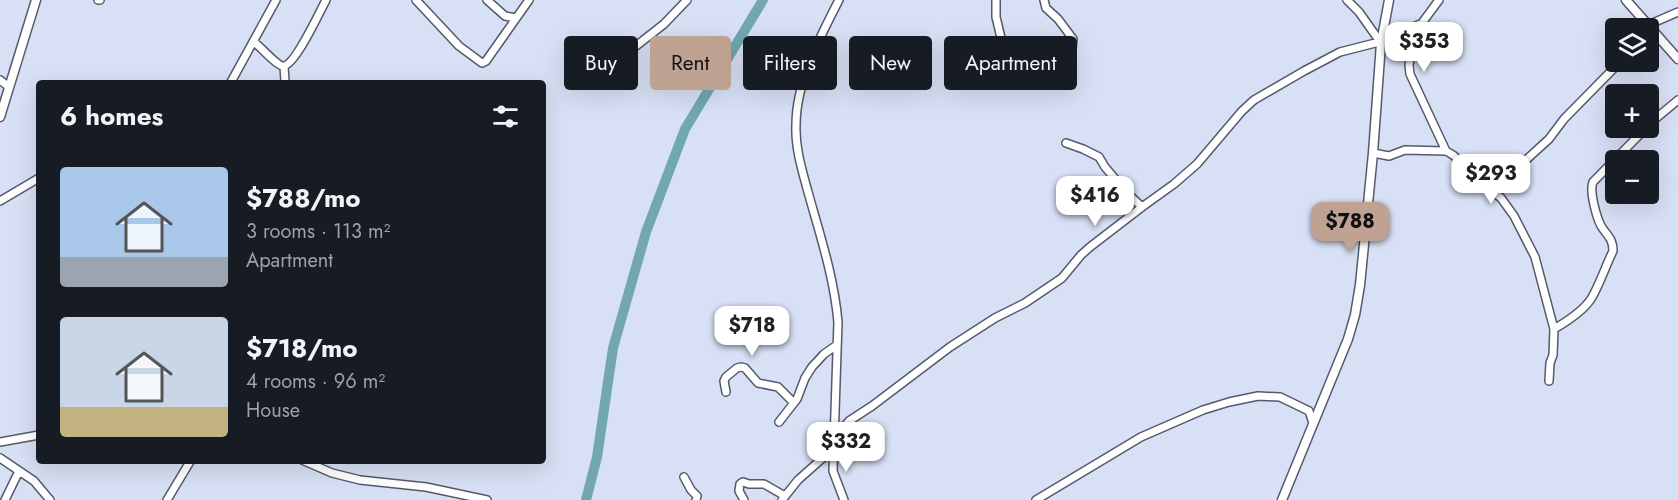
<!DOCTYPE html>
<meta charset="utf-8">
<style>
:root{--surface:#171b24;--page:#20242c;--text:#f1f3f6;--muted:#9ea1a6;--accent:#c0a293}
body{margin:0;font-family:Jost,sans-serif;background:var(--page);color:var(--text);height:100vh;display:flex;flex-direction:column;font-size:22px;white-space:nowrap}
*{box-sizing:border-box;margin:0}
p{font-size:20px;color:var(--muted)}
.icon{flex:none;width:33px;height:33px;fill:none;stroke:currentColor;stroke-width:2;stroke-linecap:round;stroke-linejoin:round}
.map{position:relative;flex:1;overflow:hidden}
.details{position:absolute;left:36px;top:80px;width:510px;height:384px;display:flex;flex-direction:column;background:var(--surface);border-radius:6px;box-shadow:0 6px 24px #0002}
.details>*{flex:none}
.top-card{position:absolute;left:564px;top:36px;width:570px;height:54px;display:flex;gap:12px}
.buttons{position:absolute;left:1605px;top:18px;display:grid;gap:12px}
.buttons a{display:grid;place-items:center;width:54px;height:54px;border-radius:6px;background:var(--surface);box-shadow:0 6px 24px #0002;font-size:30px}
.price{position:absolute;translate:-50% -51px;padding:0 14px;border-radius:12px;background:#fff;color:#222;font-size:20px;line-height:39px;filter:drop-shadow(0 2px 3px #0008)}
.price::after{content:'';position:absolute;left:50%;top:36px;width:18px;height:14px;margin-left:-9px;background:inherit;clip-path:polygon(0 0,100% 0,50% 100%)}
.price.current{background:var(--accent);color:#111}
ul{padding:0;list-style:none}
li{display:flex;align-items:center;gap:18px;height:150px;padding:0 24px}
li span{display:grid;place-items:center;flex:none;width:168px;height:120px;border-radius:6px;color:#555}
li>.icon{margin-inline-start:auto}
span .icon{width:72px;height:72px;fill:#fffc;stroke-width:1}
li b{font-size:26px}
h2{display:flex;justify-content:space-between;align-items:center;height:72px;padding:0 24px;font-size:26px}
.tag{padding:0 21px;border-radius:6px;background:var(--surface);box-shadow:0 6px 24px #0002;font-size:21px;line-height:54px}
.tag.current{background:var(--accent);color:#111}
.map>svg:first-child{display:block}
</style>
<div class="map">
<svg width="1678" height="500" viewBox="0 0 1678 500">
<rect width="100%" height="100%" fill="#d7e0f4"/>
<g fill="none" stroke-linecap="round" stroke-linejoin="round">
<!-- river -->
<path stroke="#72a7b1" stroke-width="10" d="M586,500L597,457L613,348L646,232L685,129L763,0"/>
<!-- minor casing -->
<g stroke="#535a6b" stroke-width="10">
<path id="minor" d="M98,0H100
M416,0L459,46L482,63L486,61L529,0
M487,0L505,16L516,18
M839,0C820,37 796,82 796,125C795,148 802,170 808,192C820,235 834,277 838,322L833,471L844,500
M996,0V17L1003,46V77
M1044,0L1046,8L1058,19L1073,39L1072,49L1062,63
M1347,0L1359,12L1381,43
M1648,25L1678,12
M1391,39L1399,31L1414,27L1422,23L1439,0
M254,42C260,46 277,66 283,66C295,66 320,11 326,0
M622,57L664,24L687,0
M284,66L285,82
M0,80L9,87
M231,82L276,0
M1648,125L1678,100
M1066,143L1083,149L1099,157L1105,167L1127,193L1142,207
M1373,153L1389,156L1405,150L1446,151L1453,155L1486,186L1501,198L1514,216L1535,257L1554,329
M1486,186L1527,159L1549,139L1564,119L1620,62
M0,201L39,178
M1549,381L1550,363L1553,355L1554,329C1566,322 1583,311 1591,299C1599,286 1606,265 1613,251C1613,240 1609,237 1603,229C1597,221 1589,191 1593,182L1646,128
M726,392L724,381L726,377L737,368L741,367L745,368L758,383L778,387L794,403
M779,422L797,399L805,378L812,367L824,354L837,345
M0,442L39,435
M0,458L34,481L50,500
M302,460L332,473L360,480L426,487L487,500
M684,477L691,490L697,496L696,500
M5,500L19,471
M167,500L191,460
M744,500L739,491L740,484L743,482L749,484H764L785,496
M782,500L798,480L834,448L844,427L849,421L872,406L950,347L995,318L1025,303L1062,278L1081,255L1090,247L1142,207L1174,184L1197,164L1242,111L1254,100L1304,71L1340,52L1391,39L1406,45L1411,54L1409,65L1410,74L1446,151
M1036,500L1141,437L1203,410L1229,402L1258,396L1280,397L1309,411L1313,423"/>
</g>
<!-- tertiary casing -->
<g stroke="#535a6b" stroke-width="11">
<path id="tertiary" d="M1626,0L1678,59
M0,117L36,0
M1282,500L1348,339L1355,315L1360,285L1373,153L1381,43L1389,0"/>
</g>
<!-- minor -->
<use href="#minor" stroke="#fff" stroke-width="7"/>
<!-- tertiary -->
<use href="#tertiary" stroke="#fff" stroke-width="8"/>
</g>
</svg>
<div class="buttons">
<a><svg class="icon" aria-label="layers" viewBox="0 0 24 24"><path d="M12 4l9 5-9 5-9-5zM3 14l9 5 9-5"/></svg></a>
<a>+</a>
<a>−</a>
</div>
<b class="price" style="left:1424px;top:73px">$353</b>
<b class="price" style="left:1491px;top:205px">$293</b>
<b class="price" style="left:1095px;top:227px">$416</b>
<b class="price current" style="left:1350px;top:253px">$788</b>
<b class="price" style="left:752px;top:357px">$718</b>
<b class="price" style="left:846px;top:473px">$332</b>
<div class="top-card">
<a class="tag">Buy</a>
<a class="tag current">Rent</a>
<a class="tag">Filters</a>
<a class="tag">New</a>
<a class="tag">Apartment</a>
</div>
<section class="details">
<h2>6 homes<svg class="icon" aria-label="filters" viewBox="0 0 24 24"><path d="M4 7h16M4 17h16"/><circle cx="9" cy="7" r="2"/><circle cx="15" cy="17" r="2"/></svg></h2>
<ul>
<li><span style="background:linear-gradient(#a9c7e8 75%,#9aa5b1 0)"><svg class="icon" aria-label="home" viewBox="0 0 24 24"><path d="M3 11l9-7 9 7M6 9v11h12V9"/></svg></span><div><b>$788/mo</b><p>3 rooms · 113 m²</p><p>Apartment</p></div></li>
<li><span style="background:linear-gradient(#c9d6e8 75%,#c2b280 0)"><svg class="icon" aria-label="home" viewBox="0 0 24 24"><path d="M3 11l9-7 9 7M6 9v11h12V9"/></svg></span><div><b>$718/mo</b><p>4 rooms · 96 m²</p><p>House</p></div></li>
</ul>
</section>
</div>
